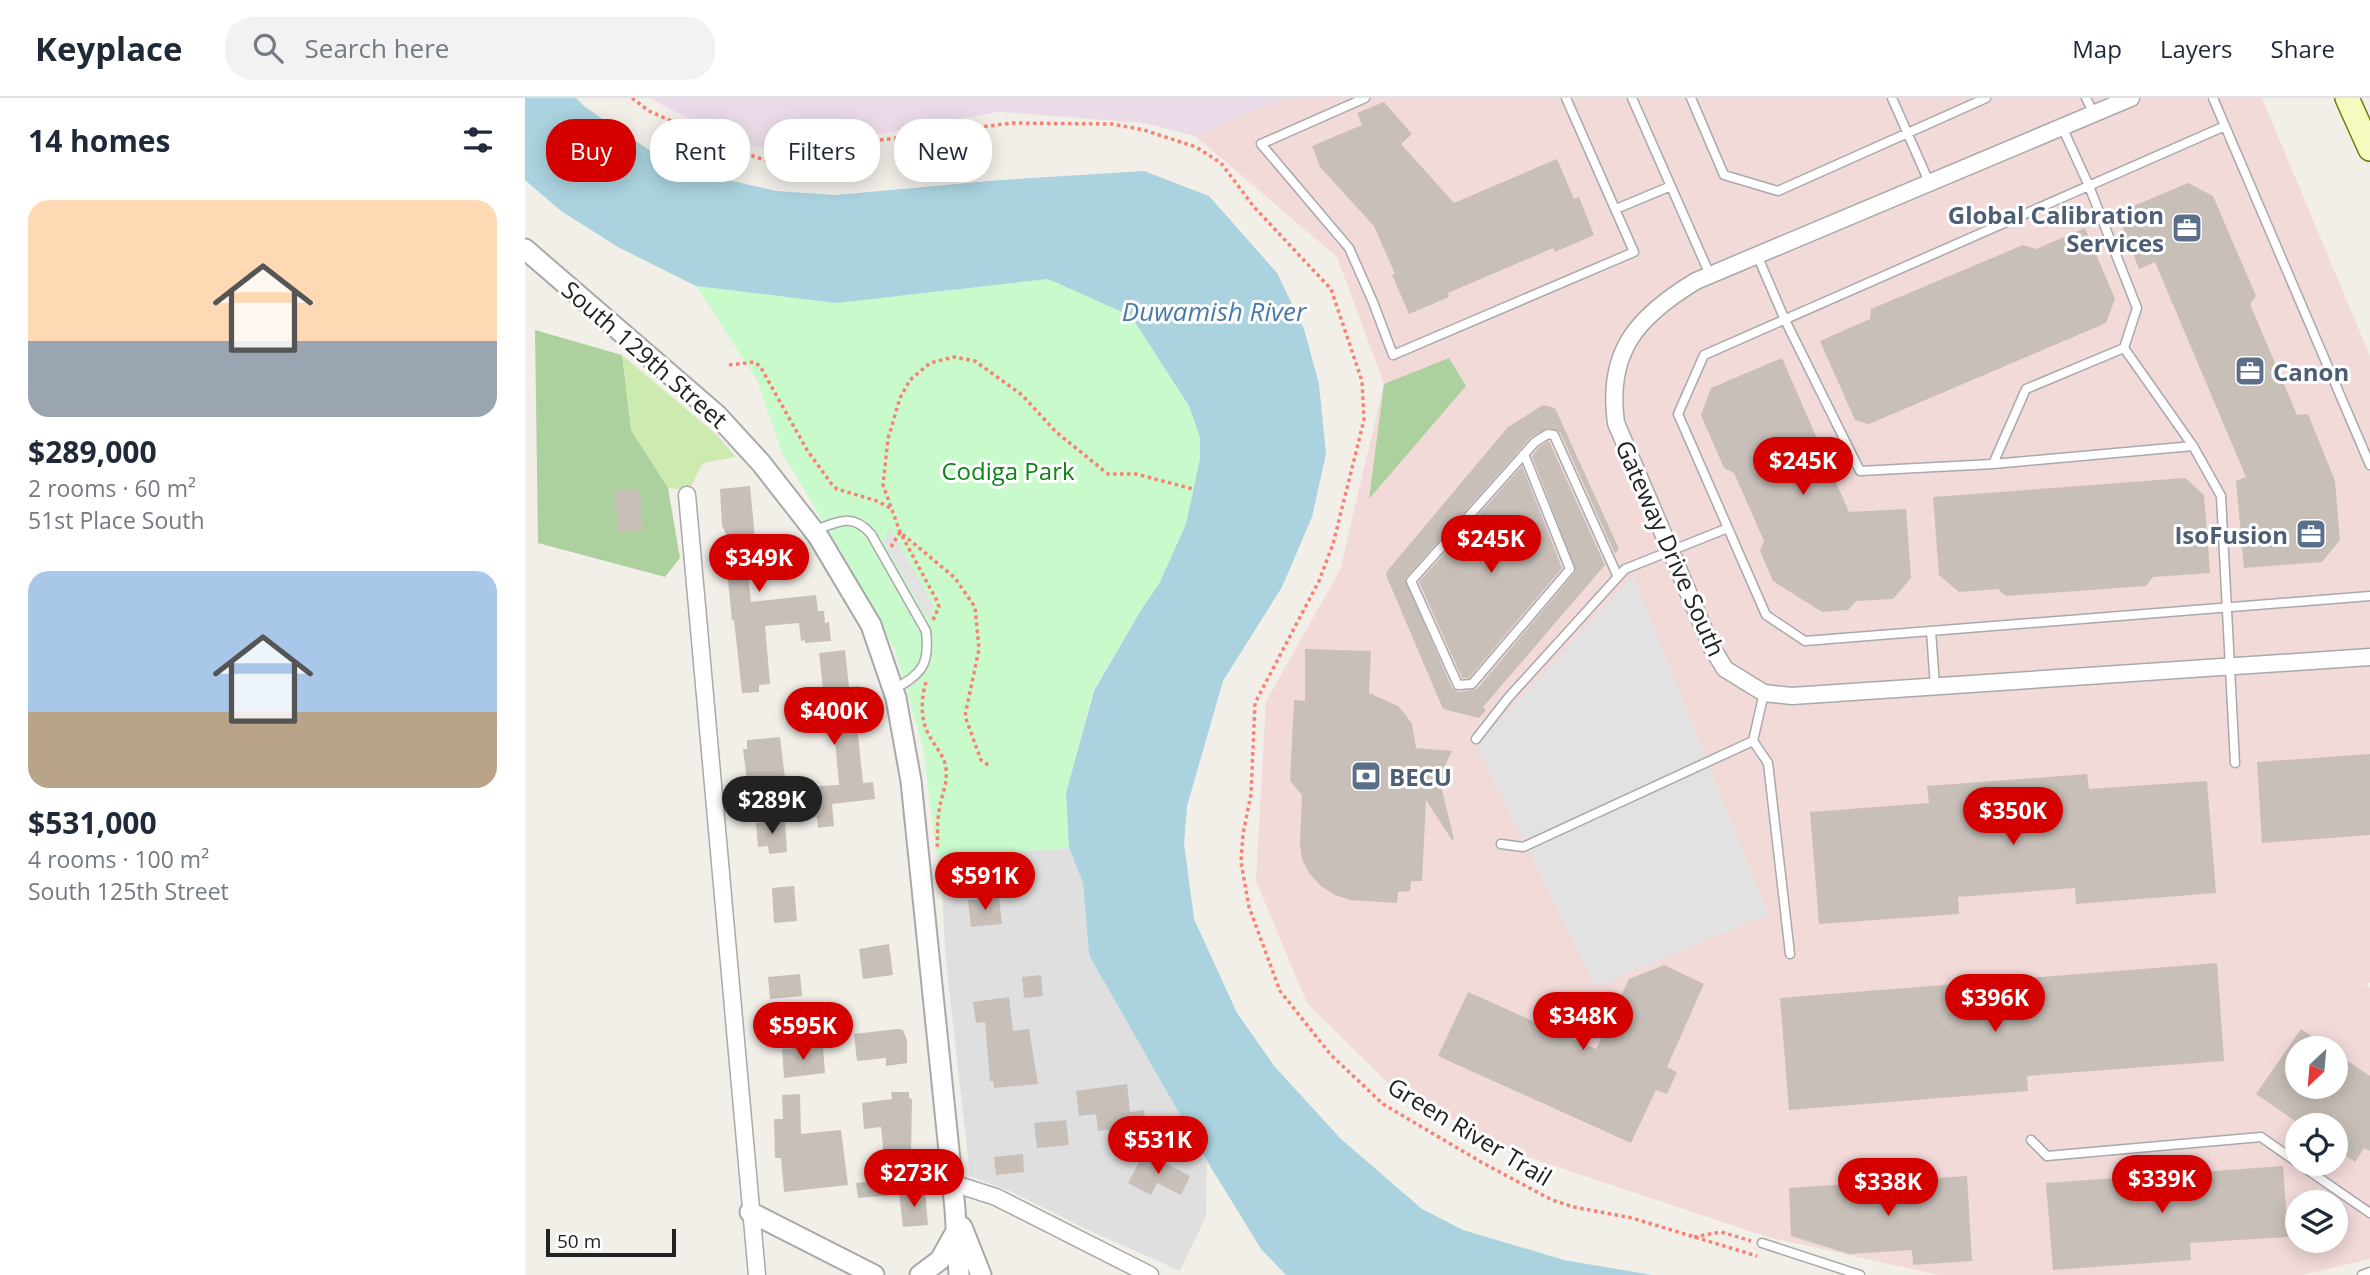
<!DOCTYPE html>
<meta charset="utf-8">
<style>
:root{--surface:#fff;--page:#f2f2f3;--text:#1f2937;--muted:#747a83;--line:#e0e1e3;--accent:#d40000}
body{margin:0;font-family:"Open Sans",sans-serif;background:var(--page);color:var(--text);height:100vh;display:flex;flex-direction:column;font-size:26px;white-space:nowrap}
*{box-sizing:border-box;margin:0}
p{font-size:23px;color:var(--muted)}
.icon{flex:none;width:38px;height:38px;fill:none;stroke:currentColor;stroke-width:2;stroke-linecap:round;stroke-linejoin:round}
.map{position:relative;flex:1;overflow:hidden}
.sheet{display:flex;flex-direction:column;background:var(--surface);width:525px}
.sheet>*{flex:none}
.top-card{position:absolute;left:21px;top:21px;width:665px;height:63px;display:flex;gap:14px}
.needle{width:46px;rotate:206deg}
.buttons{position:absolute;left:1760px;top:938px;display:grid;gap:14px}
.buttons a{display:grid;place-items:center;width:63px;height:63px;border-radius:50%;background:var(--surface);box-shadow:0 4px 18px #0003;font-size:35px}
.scale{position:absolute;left:21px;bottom:18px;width:130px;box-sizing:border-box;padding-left:7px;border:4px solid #222;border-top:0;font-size:19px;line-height:24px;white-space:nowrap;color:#222;-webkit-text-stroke:5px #fff;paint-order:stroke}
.price{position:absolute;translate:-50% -60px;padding:0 16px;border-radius:24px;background:var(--accent);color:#fff;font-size:23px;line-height:46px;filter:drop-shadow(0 2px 4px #0008)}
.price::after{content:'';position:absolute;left:50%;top:42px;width:21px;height:16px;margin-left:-10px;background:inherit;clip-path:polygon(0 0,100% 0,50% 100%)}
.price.selected{background:#222;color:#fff}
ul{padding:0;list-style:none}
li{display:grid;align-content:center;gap:14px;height:371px;padding:0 28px}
li span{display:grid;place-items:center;height:217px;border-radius:21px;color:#555}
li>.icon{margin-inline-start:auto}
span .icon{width:126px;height:126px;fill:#fffc;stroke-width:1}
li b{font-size:30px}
h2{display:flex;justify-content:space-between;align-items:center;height:84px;padding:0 28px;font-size:30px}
.chip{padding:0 24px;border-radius:28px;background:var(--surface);box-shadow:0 4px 18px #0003;font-size:24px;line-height:63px}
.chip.selected{background:var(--accent);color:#fff}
header{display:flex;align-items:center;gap:42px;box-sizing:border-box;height:98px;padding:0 35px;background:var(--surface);border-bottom:2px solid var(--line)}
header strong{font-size:33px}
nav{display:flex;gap:38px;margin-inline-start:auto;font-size:24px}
.search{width:490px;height:63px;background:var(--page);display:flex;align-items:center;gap:18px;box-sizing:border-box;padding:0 24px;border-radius:28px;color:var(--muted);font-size:26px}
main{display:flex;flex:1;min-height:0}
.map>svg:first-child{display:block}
</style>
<header>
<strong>Keyplace</strong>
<div class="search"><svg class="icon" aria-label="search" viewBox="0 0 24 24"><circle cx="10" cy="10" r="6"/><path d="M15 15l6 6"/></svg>Search here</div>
<nav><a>Map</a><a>Layers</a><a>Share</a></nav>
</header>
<main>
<section class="sheet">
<h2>14 homes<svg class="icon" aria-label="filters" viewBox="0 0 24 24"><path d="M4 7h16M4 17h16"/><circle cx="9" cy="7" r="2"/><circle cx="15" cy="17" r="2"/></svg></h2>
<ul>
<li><span style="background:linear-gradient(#ffd9b3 65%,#9aa5b1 0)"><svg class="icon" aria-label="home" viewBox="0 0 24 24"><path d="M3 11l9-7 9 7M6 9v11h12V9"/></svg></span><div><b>$289,000</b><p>2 rooms · 60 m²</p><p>51st Place South</p></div></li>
<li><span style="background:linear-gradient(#a9c7e8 65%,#b9a48a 0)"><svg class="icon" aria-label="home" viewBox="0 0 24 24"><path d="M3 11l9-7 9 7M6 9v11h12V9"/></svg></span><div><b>$531,000</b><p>4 rooms · 100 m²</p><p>South 125th Street</p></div></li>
</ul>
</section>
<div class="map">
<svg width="1845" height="1177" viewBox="0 0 1845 1177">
<rect width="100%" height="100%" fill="#f2efe9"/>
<!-- residential -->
<path fill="#e0dfdf" d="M544,750L558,785L564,857L682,1064L681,1118L655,1173L559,1130L485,1093L445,1078L421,864L415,758Z"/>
<!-- commercial -->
<path fill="#f2dad9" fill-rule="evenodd" d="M760,0H1737L1845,258V884L1841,886L1845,890V1161L1777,1177H1413L1243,1139L991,1055L870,992L782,905L731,783L741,603L815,472L859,286L812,159L670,38ZM1773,950H1811V989H1773ZM1773,1027H1811V1066H1773ZM1773,1104H1811V1143H1773Z"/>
<!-- industrial -->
<path fill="#ebdbe8" d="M126,0H760L670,38L620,25L473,14L257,54L227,48L142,10Z"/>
<!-- grass -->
<path fill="#cdebb0" d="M97,257L192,337L211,359L178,365L164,392L143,390L106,332Z"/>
<!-- forest -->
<path fill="#add19e" d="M10,232L97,257L106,332L143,390L155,460L140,479L13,445Z
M924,260L941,288L844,401L859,286Z"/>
<!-- park -->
<path fill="#c8facc" d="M523,181L606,218L664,308L675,339V361L661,426L634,486L616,512L568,593L541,695L544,750L412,759L398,649L370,552L322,463L257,355L232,282L171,188L311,205Z"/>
<!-- parking -->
<path fill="#e2e2e2" d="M365,430L409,508L403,521L358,443Z
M1108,477L1243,816L1071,889L952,648Z"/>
<!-- water -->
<path fill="#aad3df" d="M0,0H51L60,9L124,52L186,78L251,93L311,97L476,82L619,73L684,98L752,175L779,231L794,286L801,356L787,419L757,489L698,583L662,708L659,745L669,821L712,915L750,969L816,1041L897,1111L938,1132L1039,1162L1127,1177H761L736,1151L671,1045L564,857L558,785L544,750L541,695L569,593L616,512L634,486L661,426L675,361V339L664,308L606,218L523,181L311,205L171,188L93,149L36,113L0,82Z"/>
<!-- building -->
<path fill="#c7bfb8" d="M859,4L887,36L876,46L929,105L1032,61L1049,101L1054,99L1069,137L1030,154L1028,150L923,195L924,199L884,216L867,177L870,176L849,128L795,69L787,48L837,27L832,15Z
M1663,85L1688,98L1731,198L1725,206L1772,317L1783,316L1810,383L1815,442L1797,464L1719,470L1711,383L1721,379L1630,164L1614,171L1592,115Z
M1560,130L1590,201L1581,225L1344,326L1330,322L1295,243L1345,221L1346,211L1498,147L1511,151Z
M1257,260L1324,414L1381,411L1386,480L1368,501L1331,503L1323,512L1297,514L1248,483L1235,453L1239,443L1209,375L1199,370L1176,317L1186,290Z
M1018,307L1030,310L1094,451L1090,456L1035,334L1023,330L1006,339L880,481L927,590L933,594L952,591L1051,473L1007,358L1014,349L1024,343L1080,467L958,609L961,612L954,620L918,611L861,477L863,472L983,329Z
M997,368L1037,470L944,580H937L894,484Z
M1660,380L1679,397L1685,475L1628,479L1621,488L1481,498L1473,491L1434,494L1414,477L1408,399Z
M225,388L231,450L250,448L252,474L223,476L226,504L291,497L293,513H299L300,525L304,524L306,543L280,545V542L276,543L274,525L240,528L245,586L234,587V594L217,595L209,522L207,523L201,462H204L201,436L197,427L195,391Z
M115,391L118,432L93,434L90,392Z
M780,551L846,553L844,595L873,608L880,616L887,626L891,650L927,653L919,670L917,692L929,741L927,742L901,702L897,783H886L885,793L873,794L872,805L825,802L810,797L796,788L784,775L777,761L775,746L777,697L765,683L769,602L780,603Z
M320,552L324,589L334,588L336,606L330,607L338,685L348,684L350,701L307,706L309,728L293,730L292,719L263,723L260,690L314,687L307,609L283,612L281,593L298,591L294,555Z
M255,639L261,688L223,691L218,651H222V642Z
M1845,656V737L1737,745L1732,664Z
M1562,676L1564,691L1682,683L1691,795L1551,806L1550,790L1433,799L1434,816L1294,826L1285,714L1404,705L1402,688Z
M260,723L262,754L244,756L243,748L233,749L231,725Z
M269,788L272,823L249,825L247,790Z
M474,799L477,826L446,829L443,802Z
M364,846L368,877L338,881L334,851Z
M1692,865L1699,963L1502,978L1503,993L1264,1012L1255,900Z
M1139,867L1179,886L1142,969L1152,974L1142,996L1131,992L1106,1045L913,958L943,894L1071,951L1104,881Z
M275,876L277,898L245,901L243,879Z
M516,877L518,898L499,900L497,879Z
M484,899L488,933L504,931L513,986L469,990L468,983H465L460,924L451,925L448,904Z
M372,931L378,932L382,942V965L361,968V960L332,963L329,936Z
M1776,931L1805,950H1773V989H1811V955L1845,978V1053L1839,1050L1830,1064L1811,1051V1027H1776L1731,996Z
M298,948L300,975L259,980L257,951Z
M602,986L605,1014L619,1012L622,1039L588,1043L587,1031L573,1033L571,1016L554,1018L551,993Z
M366,994H384V1000L387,1001L386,1056L359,1058L356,1029L339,1031L337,1005L367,1001Z
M275,996L276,1036L316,1032L323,1087L259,1094L256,1060H250L249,1021H258L257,997Z
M541,1022L544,1047L512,1050L509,1025Z
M619,1054L665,1078L656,1097L632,1085L626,1097L603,1085Z
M498,1056L499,1074L471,1077L469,1059Z
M1758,1068L1763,1139L1665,1145L1666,1162L1528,1172L1521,1085Z
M1442,1078L1447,1163L1388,1167L1387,1152L1324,1156L1266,1138L1264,1090Z
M365,1081L367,1097L333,1100L331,1085Z
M400,1093L403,1127L378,1129L374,1096Z"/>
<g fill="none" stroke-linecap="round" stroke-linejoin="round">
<!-- service casing -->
<g stroke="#a9a9a9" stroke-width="11">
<path id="service" d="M840,0L736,46L824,150L848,204L868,257L1109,154L1041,0
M1107,0L1185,177
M1166,0L1199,77L1253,93L1461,0
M1367,0L1404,84
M1561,0L1569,16
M1688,0L1845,367
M1700,28L1179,257L1153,316L1241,517L1280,543L1845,498
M1091,111L1146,88
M1232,157L1260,222L1335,373L1468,366L1501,291L1599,250L1612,210L1564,88L1537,29
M1599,250L1668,348L1696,398L1710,665
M999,356L1045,471L947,586L933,587L886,483L1010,344L1023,336L1029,337L1093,479
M1468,366L1668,348
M290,432C313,424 327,414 346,436L401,533C405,568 397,575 368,592
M1406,533L1410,588
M1239,595L1228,643L1243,665L1265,856
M951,641L983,600L1100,471L1203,430
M976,746L998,749L1228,643
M1506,1042L1522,1058L1736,1039L1773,1065
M1774,1066L1845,1115
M1237,1145L1335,1177
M1837,1177L1845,1174"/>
</g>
<!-- minor casing -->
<g stroke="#a9a9a9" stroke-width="19">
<path id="minor" d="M1606,0L1171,183C1113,218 1081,253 1091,325L1186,548L1200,571L1239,595L1267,598L1845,559
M162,397L232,1177
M427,1085L471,1099L625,1177"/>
</g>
<!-- tertiary casing -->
<g stroke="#a9a9a9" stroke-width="23">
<path id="tertiary" d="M0,151L192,317L236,365L293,438L346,527L371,600L386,683L430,1111L434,1177
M225,1114L349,1177
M437,1129L456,1177
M395,1177L415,1162L430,1135"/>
</g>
<!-- secondary casing -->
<g stroke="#707d05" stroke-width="26">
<path id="secondary" d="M1822,0L1845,51"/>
</g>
<!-- path -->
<path stroke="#fa8072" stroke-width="3.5" stroke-dasharray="3.5 3.5" stroke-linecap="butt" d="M107,0L124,13L211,52L248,65L275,62L304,51L340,44L487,25L587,26L619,32L671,49L696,65L729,109L806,191L837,283L839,322L808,446L794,483L730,605L726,696L718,736L716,764L724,809L755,893L806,957L858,1006L956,1064L1027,1102L1049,1109L1107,1120L1232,1158
M204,267L229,264L235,268L282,352L308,388L312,391L352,403L365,410
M366,449L375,434L430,480L450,509L454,551L440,618L456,662L466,669
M408,522L414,509L412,503L375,434L358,387L363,341L375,300L385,282L405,265L429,259L450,263L497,297L531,334L583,376H611L668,391
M401,584C396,601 395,621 404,637C410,649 419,657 421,670C423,686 416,698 414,713C412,725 413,739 412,751
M1169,1139L1196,1134L1226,1143"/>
<!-- service -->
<use href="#service" stroke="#fff" stroke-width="8"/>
<!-- minor -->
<use href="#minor" stroke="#fff" stroke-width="16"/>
<!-- tertiary -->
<use href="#tertiary" stroke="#fff" stroke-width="19"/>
<!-- secondary -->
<use href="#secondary" stroke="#f7fabf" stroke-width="23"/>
</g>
<!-- icons -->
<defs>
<g id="office-square" transform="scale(1.575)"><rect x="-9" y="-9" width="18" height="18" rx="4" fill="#5c6f8a" stroke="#fff"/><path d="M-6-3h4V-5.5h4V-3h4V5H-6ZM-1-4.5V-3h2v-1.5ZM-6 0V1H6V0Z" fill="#fff"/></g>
<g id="bank-square" transform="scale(1.575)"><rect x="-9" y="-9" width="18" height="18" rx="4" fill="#5c6f8a" stroke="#fff"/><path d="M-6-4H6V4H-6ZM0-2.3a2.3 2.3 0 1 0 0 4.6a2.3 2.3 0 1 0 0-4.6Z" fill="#fff"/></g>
</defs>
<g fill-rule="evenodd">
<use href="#office-square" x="1662" y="130"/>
<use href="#office-square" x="1725" y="273"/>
<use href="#office-square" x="1786" y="436"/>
<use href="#bank-square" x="841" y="678"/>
</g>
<g text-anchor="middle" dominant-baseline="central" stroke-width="6" stroke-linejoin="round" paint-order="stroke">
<!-- service labels -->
<g font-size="24" font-weight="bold" fill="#4e5e75" stroke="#fff" text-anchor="end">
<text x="1639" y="116">Global Calibration<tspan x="1639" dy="28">Services</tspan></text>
<text x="1748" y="273" text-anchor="start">Canon</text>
<text x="1763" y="436">IsoFusion</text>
<text x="864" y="678" text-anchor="start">BECU</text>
</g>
<!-- street labels -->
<g font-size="24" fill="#222" stroke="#fff">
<text transform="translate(120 256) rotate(41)">South 129th Street</text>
<text transform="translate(1146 450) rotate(66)">Gateway Drive South</text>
<text transform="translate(945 1033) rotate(31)">Green River Trail</text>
</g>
<!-- park labels -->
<g font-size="24" fill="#0c8416" stroke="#fff">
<text x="483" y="372">Codiga Park</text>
</g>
<!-- water labels -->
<g font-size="26" font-style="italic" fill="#4a7aab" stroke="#fff">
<text x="689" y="213">Duwamish River</text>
</g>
</g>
</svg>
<div class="buttons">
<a><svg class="needle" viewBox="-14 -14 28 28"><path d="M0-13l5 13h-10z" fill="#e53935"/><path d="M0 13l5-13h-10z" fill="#747a83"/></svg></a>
<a><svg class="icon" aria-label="locate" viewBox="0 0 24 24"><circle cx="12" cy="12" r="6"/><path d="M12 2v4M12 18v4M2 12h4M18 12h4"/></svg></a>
<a><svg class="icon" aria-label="layers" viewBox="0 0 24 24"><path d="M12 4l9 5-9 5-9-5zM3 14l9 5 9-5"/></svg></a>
</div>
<div class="scale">50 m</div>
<b class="price" style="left:1278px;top:399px">$245K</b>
<b class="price" style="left:966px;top:477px">$245K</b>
<b class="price" style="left:234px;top:496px">$349K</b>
<b class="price" style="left:309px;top:649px">$400K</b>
<b class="price selected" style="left:247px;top:738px">$289K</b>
<b class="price" style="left:1488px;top:749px">$350K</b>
<b class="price" style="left:460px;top:814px">$591K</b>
<b class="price" style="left:1470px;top:936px">$396K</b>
<b class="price" style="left:1058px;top:954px">$348K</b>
<b class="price" style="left:278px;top:964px">$595K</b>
<b class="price" style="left:633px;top:1078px">$531K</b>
<b class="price" style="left:389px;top:1111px">$273K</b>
<b class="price" style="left:1637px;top:1117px">$339K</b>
<b class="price" style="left:1363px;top:1120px">$338K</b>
<div class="top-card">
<a class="chip selected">Buy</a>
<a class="chip">Rent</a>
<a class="chip">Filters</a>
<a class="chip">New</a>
</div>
</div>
</main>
